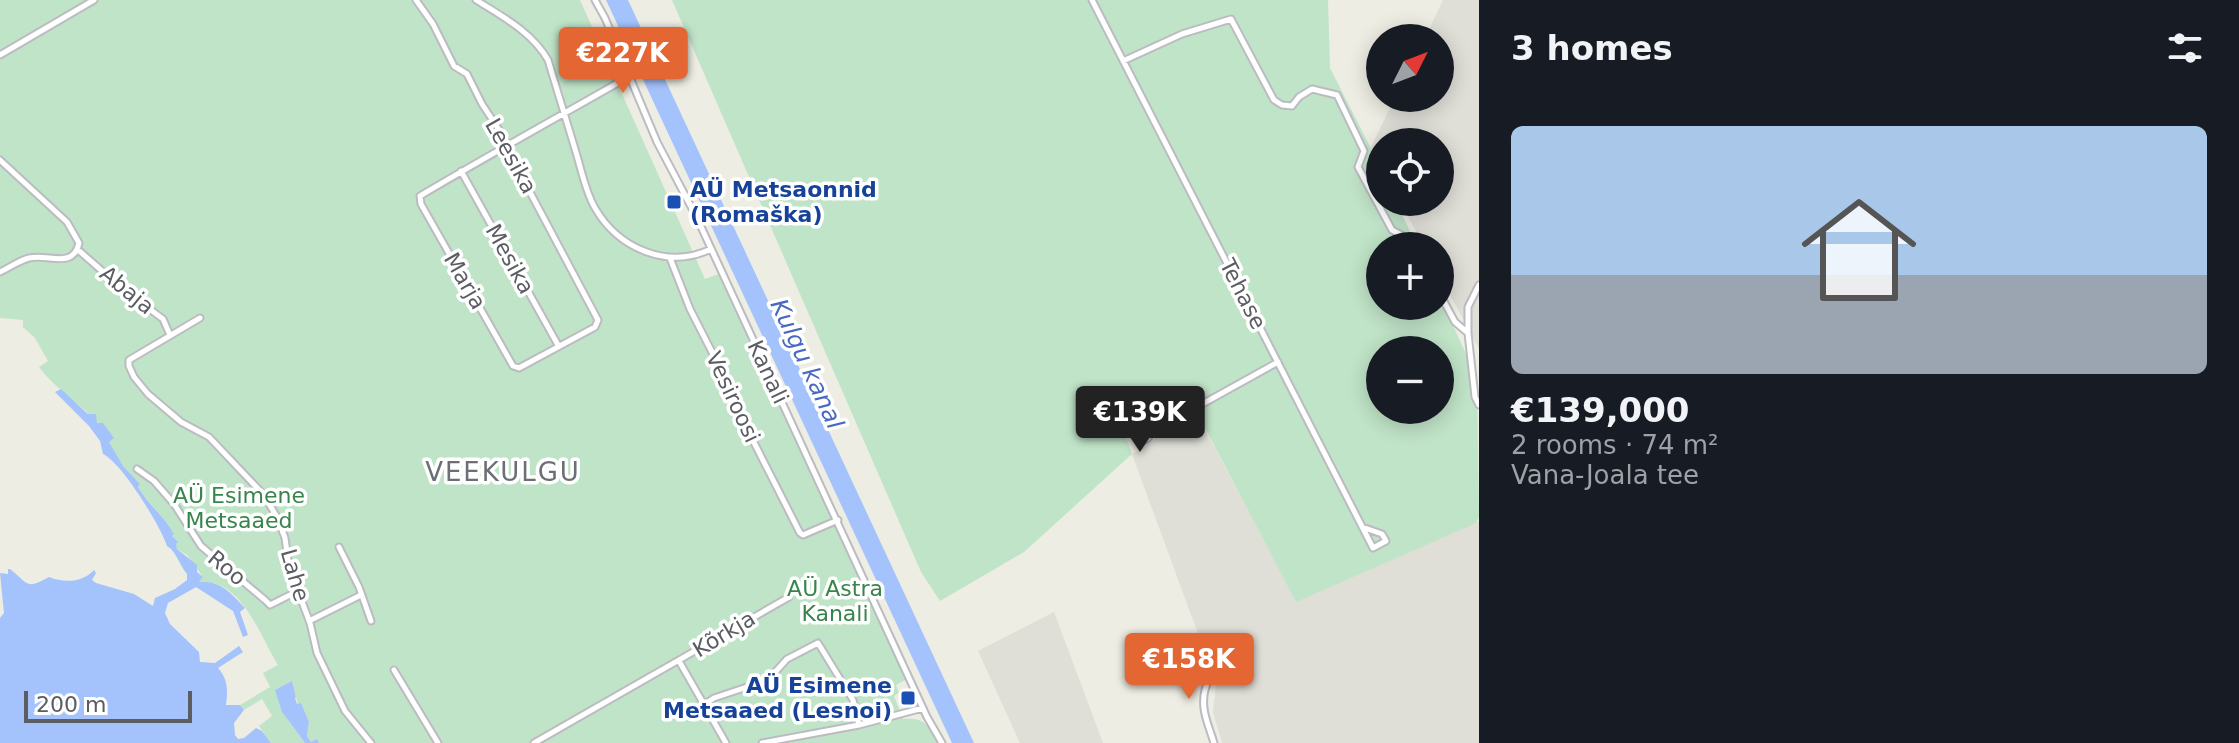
<!DOCTYPE html>
<meta charset="utf-8">
<style>
:root{--surface:#171b24;--page:#242831;--text:#f1f3f6;--muted:#9ea1a6;--line:#363941;--accent:#e36633}
body{margin:0;font-family:"DejaVu Sans",sans-serif;background:var(--page);color:var(--text);height:100vh;display:flex;flex-direction:column;font-size:30px;white-space:nowrap}
*{box-sizing:border-box;margin:0}
p{font-size:26px;color:var(--muted)}
.icon{flex:none;width:44px;height:44px;fill:none;stroke:currentColor;stroke-width:2;stroke-linecap:round;stroke-linejoin:round}
.map{position:relative;flex:1;overflow:hidden}
.drawer{display:flex;flex-direction:column;background:var(--surface);width:760px}
.drawer>*{flex:none}
.needle{width:52px;rotate:48deg}
.fabs{position:absolute;left:1366px;top:24px;display:grid;gap:16px}
.fabs a{display:grid;place-items:center;width:88px;height:88px;border-radius:50%;background:var(--surface);box-shadow:0 4px 20px #0003;font-size:40px}
.scale{position:absolute;left:24px;bottom:20px;width:168px;box-sizing:border-box;padding-left:8px;border:4px solid #5b5d63;border-top:0;font-size:22px;line-height:28px;white-space:nowrap;color:#5b5d63;-webkit-text-stroke:6px #fff;paint-order:stroke}
.price{position:absolute;translate:-50% -68px;padding:0 18px;border-radius:8px;background:var(--accent);color:#fff;font-size:26px;line-height:52px;filter:drop-shadow(0 2px 4px #0008)}
.price::after{content:'';position:absolute;left:50%;top:48px;width:24px;height:18px;margin-left:-12px;background:inherit;clip-path:polygon(0 0,100% 0,50% 100%)}
.price.selected{background:#222;color:#fff}
ul{padding:0;list-style:none}
li{display:grid;align-content:center;gap:16px;height:424px;padding:0 32px}
li+li{border-top:2px solid var(--line)}
li span{display:grid;place-items:center;height:248px;border-radius:12px;color:#555}
li>.icon{margin-inline-start:auto}
span .icon{width:144px;height:144px;fill:#fffc;stroke-width:1}
li b{font-size:34px}
h2{display:flex;justify-content:space-between;align-items:center;height:96px;padding:0 32px;font-size:34px}
main{display:flex;flex:1;min-height:0}
.map>svg:first-child{display:block}
</style>
<main>
<div class="map">
<svg width="1479" height="743" viewBox="0 0 1479 743">
<rect width="100%" height="100%" fill="#edede3"/>
<!-- industrial -->
<path fill="#dfded7" d="M1443,0H1479V349L1440,276V246H1424L1400,202H1440V142H1380V164L1371,147L1395,98H1440V38H1425Z
M1196,412L1296,601L1479,521V743H1222L1213,712L1220,651L1204,650L1132,454Z
M1054,612L1103,743H1020L978,651Z"/>
<!-- green -->
<path fill="#c0e4c8" fill-rule="evenodd" d="M0,0H580L705,279L719,274L907,679L896,685L899,693L894,696L903,719C924,717 929,725 938,743H319L317,740L311,742L307,736L309,722L301,704L298,705L292,682L287,719L305,743H271L259,726L272,716L262,699L244,710L240,705L270,687L263,673L278,665C259,635 242,578 199,582L203,577L187,555L177,549L172,535L174,534C164,516 148,503 138,487L140,484L123,466L108,442L113,437L103,424L98,423C78,401 57,391 39,367L48,361L35,338L23,327V320L0,318Z
M672,0H1328L1330,68L1380,166V202H1396L1417,246H1380V306H1440V297L1477,378L1479,517L1476,523L1296,602L1191,401L1153,421L1119,418L1132,454L1024,552L940,601L921,572ZM1380,350H1440V410H1380Z"/>
<!-- water -->
<path fill="#a4c3fc" d="M606,0H628L974,743H952Z
M61,389L88,414H96L97,423H103L114,438L109,442L123,466L140,484L138,487C148,504 164,516 174,534L172,536L178,542L176,544L177,549L197,565V572L203,577L199,582C220,580 231,593 245,608L240,612L248,635L243,637L233,611L196,587L168,603L165,613L170,624L199,652L200,662L215,663L239,646L243,652L218,668C228,679 228,691 226,705H240L244,710L234,723L235,735L238,739L244,738L256,728L262,731L271,743H0V618L4,613L0,573L8,574V569H10C29,584 25,590 49,577C64,583 82,583 94,570L96,573L92,580L96,583L134,594L153,606L155,598L175,589L187,580V574C180,566 176,551 167,546C160,525 122,463 103,454L100,441L89,426L55,392Z
M292,681L296,697L295,698L297,704L301,703L309,722L307,736L311,742L317,739L319,743H305L282,712L275,690Z"/>
<g fill="none" stroke-linecap="round" stroke-linejoin="round">
<!-- minor casing -->
<g stroke="#bbbbc1" stroke-width="9">
<path id="minor" d="M416,0L433,24L454,66L467,74L482,104L505,139L506,147L598,320L595,327L519,368L513,366L421,204L420,196C489,155 560,116 630,76
M476,0C503,17 532,32 548,60C557,90 566,119 575,149C581,168 585,191 595,208C618,248 667,270 711,249
M595,0L605,18L657,142L697,218L927,717L942,743
M1092,0L1373,548L1386,541L1382,534L1362,527
M0,55L94,0
M1123,61L1182,34L1231,19L1274,100L1282,105L1292,106L1299,97L1312,89L1337,95L1364,151L1358,167L1392,230L1409,239L1414,246
M0,160L67,222L79,243C73,270 48,253 29,258C20,260 9,268 0,272
M461,171L558,345
M77,249L124,290L163,319L170,335
M670,258L690,309L717,362L735,405L800,533L803,535L838,520
M1440,294L1455,322L1468,333L1475,397L1479,405
M200,318L129,360V366L134,377L148,394L181,422L209,437L263,494L277,517L285,538L289,567L310,623L317,653L345,711L371,743
M1468,332V307L1479,285
M1136 433a7 7 0 1 1 14 0a7 7 0 1 1-14 0Z
M1150,433L1278,362
M137,469L154,481L174,504L201,546L265,600L270,605L298,591
M339,547L359,587L371,621
M309,621L361,595
M1212,651C1215,667 1209,676 1205,690C1200,709 1209,726 1214,743
M679,661L726,743
M394,670L438,743
M705,704L714,698L768,680L787,659L818,643L853,700L859,725
M534,743L789,597
M762,743L859,725L923,708"/>
</g>
<!-- minor -->
<use href="#minor" stroke="#fff" stroke-width="5"/>
</g>
<!-- markers -->
<g fill="#1a4fb4" stroke="#fff" stroke-width="3">
<rect x="666" y="194" width="16" height="16" rx="4"/>
<rect x="900" y="690" width="16" height="16" rx="4"/>
</g>
<g text-anchor="middle" dominant-baseline="central" stroke-width="7" stroke-linejoin="round" paint-order="stroke">
<!-- street labels -->
<g font-size="22" fill="#5b5d63" stroke="#fff">
<text transform="translate(511 156) rotate(61)">Leesika</text>
<text transform="translate(510 259) rotate(61)">Mesika</text>
<text transform="translate(465 281) rotate(60)">Marja</text>
<text transform="translate(127 290) rotate(39)">Abaja</text>
<text transform="translate(1243 294) rotate(63)">Tehase</text>
<text transform="translate(768 372) rotate(65)">Kanali</text>
<text transform="translate(733 397) rotate(65)">Vesiroosi</text>
<text transform="translate(227 568) rotate(39)">Roo</text>
<text transform="translate(295 575) rotate(74)">Lahe</text>
<text transform="translate(724 634) rotate(-31)">Kõrkja</text>
</g>
<!-- transit labels -->
<g font-size="22" font-weight="bold" fill="#164399" stroke="#fff" text-anchor="start">
<text x="690" y="189">AÜ Metsaonnid<tspan x="690" dy="25">(Romaška)</tspan></text>
<text x="892" y="685" text-anchor="end">AÜ Esimene<tspan x="892" dy="25">Metsaaed (Lesnoi)</tspan></text>
</g>
<!-- park labels -->
<g font-size="22" fill="#38854c" stroke="#fff">
<text x="239" y="495">AÜ Esimene<tspan x="239" dy="25">Metsaaed</tspan></text>
<text x="835" y="588">AÜ Astra<tspan x="835" dy="25">Kanali</tspan></text>
</g>
<!-- water labels -->
<g font-size="24" font-style="italic" fill="#4869bf" stroke="#fff">
<text transform="translate(807 364) rotate(65)">Kulgu kanal</text>
</g>
<!-- quarter labels -->
<g font-size="26" letter-spacing="2" fill="#6c6f75" stroke="#fff">
<text x="503" y="472">VEEKULGU</text>
</g>
</g>
</svg>
<div class="fabs">
<a><svg class="needle" viewBox="-14 -14 28 28"><path d="M0-13l5 13h-10z" fill="#e53935"/><path d="M0 13l5-13h-10z" fill="#9ea1a6"/></svg></a>
<a><svg class="icon" aria-label="locate" viewBox="0 0 24 24"><circle cx="12" cy="12" r="6"/><path d="M12 2v4M12 18v4M2 12h4M18 12h4"/></svg></a>
<a>+</a>
<a>−</a>
</div>
<div class="scale">200 m</div>
<b class="price" style="left:623px;top:95px">€227K</b>
<b class="price selected" style="left:1140px;top:454px">€139K</b>
<b class="price" style="left:1189px;top:701px">€158K</b>
</div>
<section class="drawer">
<h2>3 homes<svg class="icon" aria-label="filters" viewBox="0 0 24 24"><path d="M4 7h16M4 17h16"/><circle cx="9" cy="7" r="2"/><circle cx="15" cy="17" r="2"/></svg></h2>
<ul>
<li><span style="background:linear-gradient(#a9c7e8 60%,#9aa5b1 0)"><svg class="icon" aria-label="home" viewBox="0 0 24 24"><path d="M3 11l9-7 9 7M6 9v11h12V9"/></svg></span><div><b>€139,000</b><p>2 rooms · 74 m²</p><p>Vana-Joala tee</p></div></li>
</ul>
</section>
</main>
